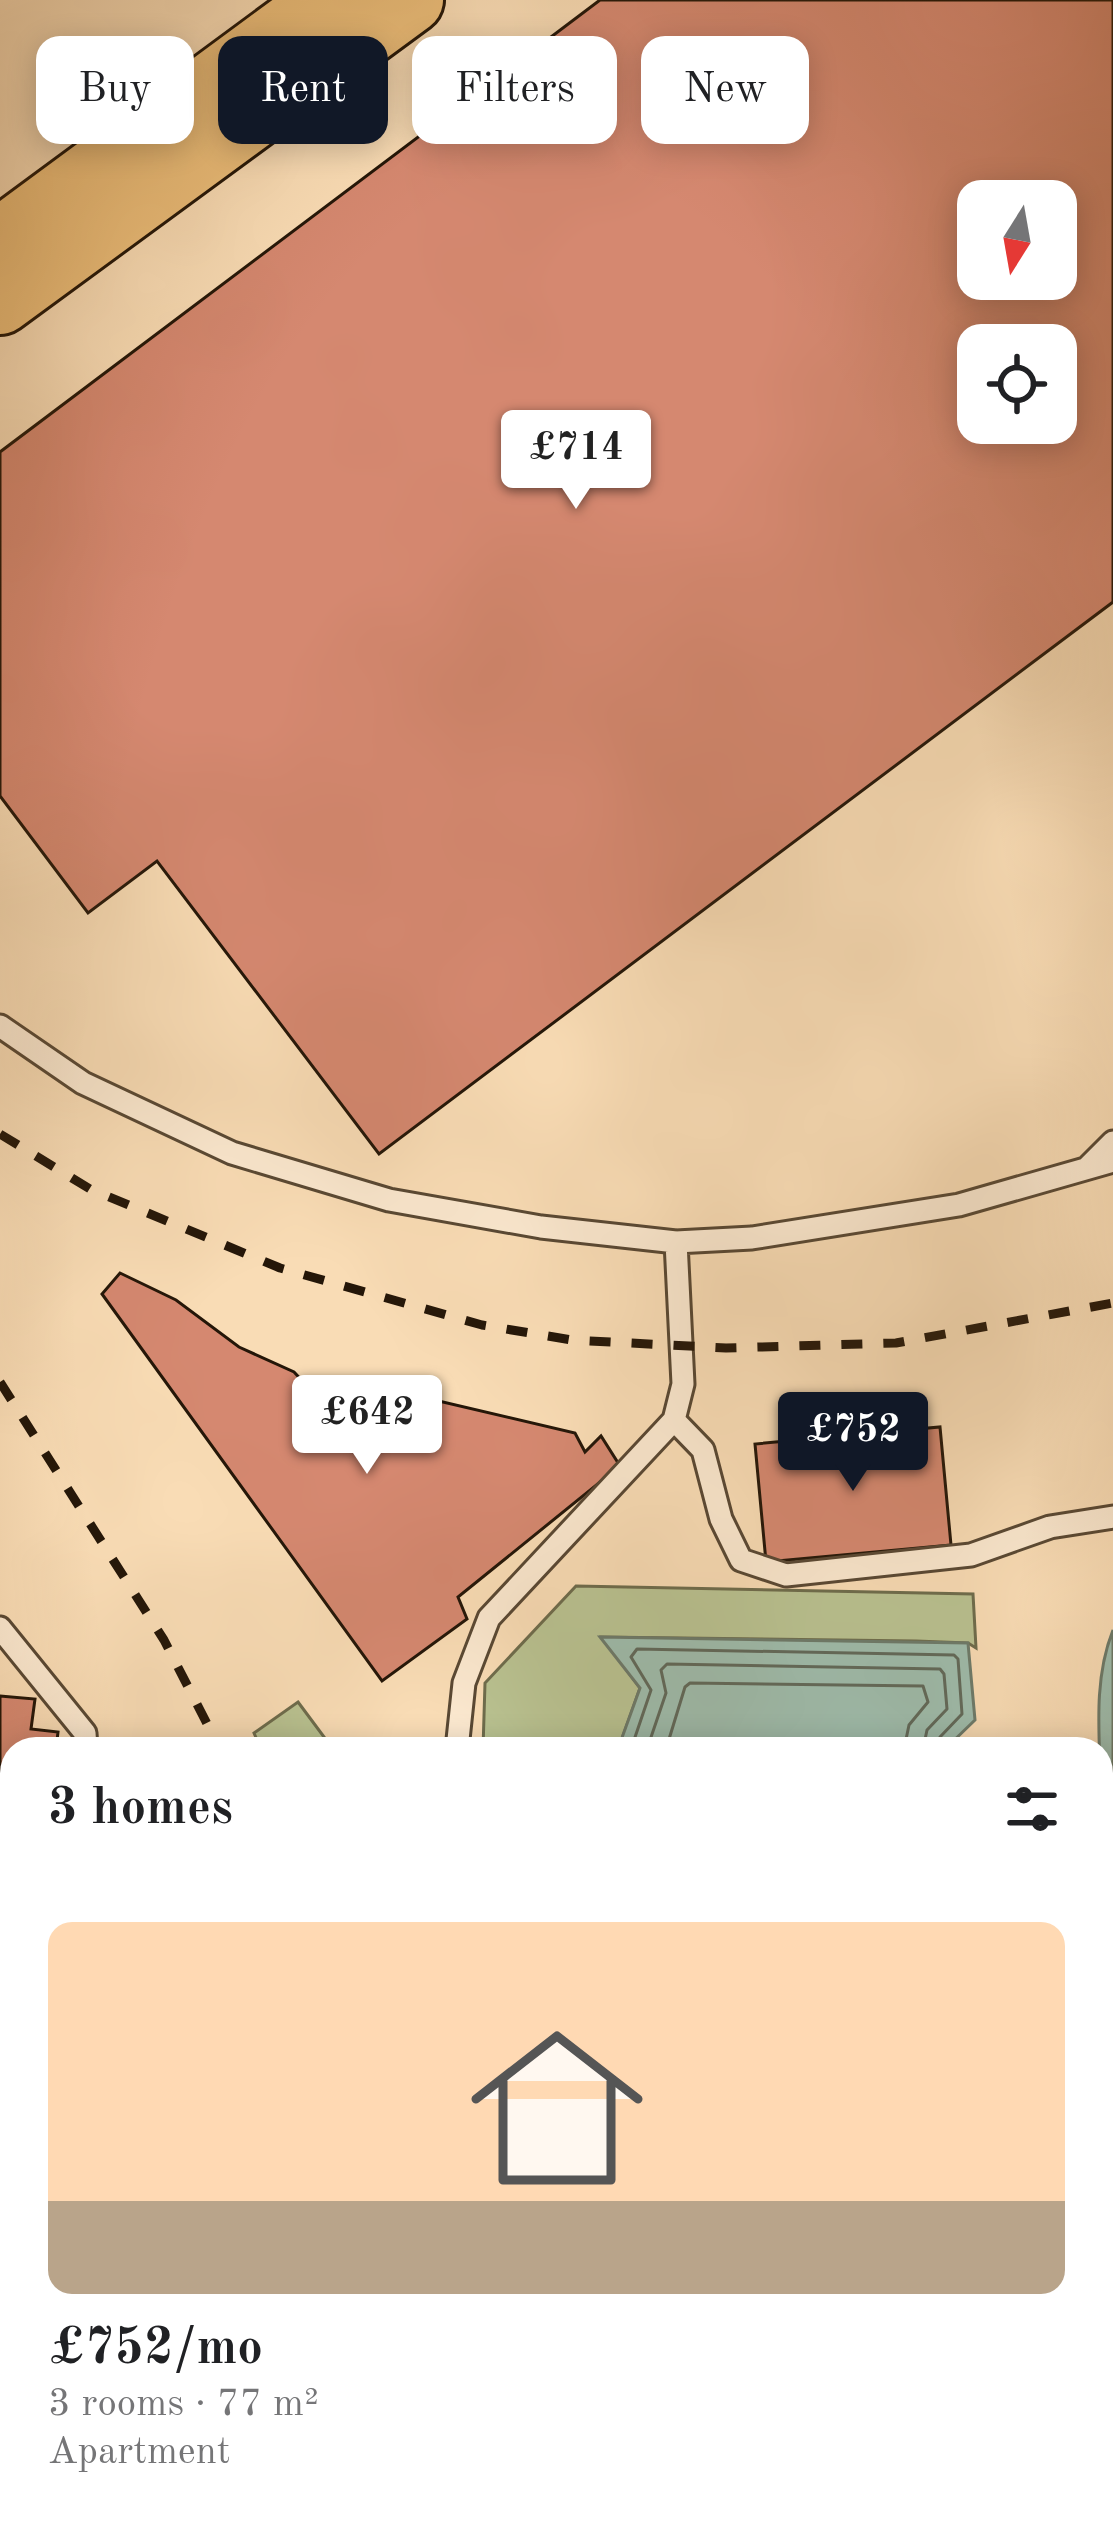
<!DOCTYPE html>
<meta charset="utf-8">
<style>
:root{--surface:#fff;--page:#f2f2f2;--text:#202124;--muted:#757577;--accent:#111827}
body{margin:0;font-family:"Old Standard TT",serif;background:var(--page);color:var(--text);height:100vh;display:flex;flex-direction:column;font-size:45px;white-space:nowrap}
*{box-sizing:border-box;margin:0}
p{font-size:39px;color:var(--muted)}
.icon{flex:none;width:66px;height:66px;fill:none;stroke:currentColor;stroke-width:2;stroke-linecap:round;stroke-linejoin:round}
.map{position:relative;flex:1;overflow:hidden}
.details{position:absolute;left:0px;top:1737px;width:1113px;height:807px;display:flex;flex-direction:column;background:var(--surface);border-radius:36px 36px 0 0;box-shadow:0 6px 30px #0003}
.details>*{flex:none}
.banner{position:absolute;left:36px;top:36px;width:1041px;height:108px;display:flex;gap:24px}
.needle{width:78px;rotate:191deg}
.fabs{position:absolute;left:957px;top:180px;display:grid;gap:24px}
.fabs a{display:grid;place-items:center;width:120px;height:120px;border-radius:24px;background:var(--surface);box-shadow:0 6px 30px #0003;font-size:60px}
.price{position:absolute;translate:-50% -102px;padding:0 27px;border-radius:12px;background:#fff;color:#222;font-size:39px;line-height:78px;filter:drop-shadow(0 3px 6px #0008)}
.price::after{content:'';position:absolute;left:50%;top:72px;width:36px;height:27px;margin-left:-18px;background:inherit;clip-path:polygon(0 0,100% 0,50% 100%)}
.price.selected{background:var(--accent);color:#fff}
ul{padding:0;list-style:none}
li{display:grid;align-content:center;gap:24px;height:636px;padding:0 48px}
li span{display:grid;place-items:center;height:372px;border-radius:24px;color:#555}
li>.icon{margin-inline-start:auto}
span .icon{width:216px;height:216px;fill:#fffc;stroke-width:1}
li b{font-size:51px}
h2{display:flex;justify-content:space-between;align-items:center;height:144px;padding:0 48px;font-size:51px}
.chip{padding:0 42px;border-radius:24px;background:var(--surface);box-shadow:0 6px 30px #0003;font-size:42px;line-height:108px}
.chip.selected{background:var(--accent);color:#fff}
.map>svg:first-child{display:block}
</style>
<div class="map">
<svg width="1113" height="2542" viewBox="0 0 1113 2542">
<rect width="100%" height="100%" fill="#f9dcb5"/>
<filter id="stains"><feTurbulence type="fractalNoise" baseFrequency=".00167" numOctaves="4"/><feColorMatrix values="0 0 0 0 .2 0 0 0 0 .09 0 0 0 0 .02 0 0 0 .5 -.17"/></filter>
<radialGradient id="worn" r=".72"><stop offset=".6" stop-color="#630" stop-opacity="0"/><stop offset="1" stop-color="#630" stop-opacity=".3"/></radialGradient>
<!-- green -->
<path fill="#b9c291" stroke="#6e6c4c" stroke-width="3" d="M576,1586L973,1594L976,1648L968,1643L916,1641L602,1637L640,1688L619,1747L483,1749L485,1683Z
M298,1702L333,1749H261L254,1733Z
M1108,1802L1113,1804V1870L1101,1878V1805Z
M1113,1978V2087L1101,2096V1988Z
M12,2190V2400L0,2414V2207Z
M1113,2198V2262L1101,2273V2209Z
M12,2530V2532H254L251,2542H1Z
M312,2532H620L609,2542H309Z
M752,2532H1002L1019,2542H870L867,2538L864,2542H741Z"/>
<!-- water -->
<path fill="#9ebcac" stroke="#6d7a6a" stroke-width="3" d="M1113,1630V1804L1101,1805C1101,1746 1091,1685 1113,1630Z
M600,1637L968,1643L975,1720L945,1749H613L619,1746L640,1688Z
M12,2400V2530L0,2542V2414Z"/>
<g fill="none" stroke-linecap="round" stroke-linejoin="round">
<!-- shore -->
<path stroke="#61695a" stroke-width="3" d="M631,1749L651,1690L631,1657L637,1649L954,1655L958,1659L962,1714L940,1737L938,1749
M647,1749L666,1693L661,1670L667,1664L940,1669L944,1674L947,1709L927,1730L923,1749
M666,1749L685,1687L690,1683L923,1686L928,1702L909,1725L904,1749"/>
</g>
<!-- building -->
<path fill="#d58870" stroke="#241608" stroke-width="3" fill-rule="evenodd" d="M600,0H1113V602L379,1154L157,861L88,913L0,796V452ZM978,201H1056V279H978ZM978,345H1056V423H978Z
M120,1273L176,1300L239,1347L294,1372L323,1403L349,1380L575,1433L585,1452L601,1436L620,1466L458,1597L467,1619L382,1681L102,1294Z
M940,1427L951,1545L766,1562L755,1444Z
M0,1696L35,1699L31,1729L58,1732L56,1749H12V1985L0,2100Z"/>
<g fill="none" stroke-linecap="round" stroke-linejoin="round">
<!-- lane casing -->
<g stroke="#594833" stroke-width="27">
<path id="lane" d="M0,1026L83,1083L232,1153L389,1200L541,1227L676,1242L752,1238L959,1205L1113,1161
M1088,1167L1113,1142
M674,1420L703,1450L721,1519L741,1560L786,1575L971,1555L1050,1527L1113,1517
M0,1628L85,1733L86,1749
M457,1749L464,1683L489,1618L674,1420L683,1384L676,1242
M1101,2302L1113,2290
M1113,2403V2427
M1079,2532L1084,2542"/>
</g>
<!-- highway casing -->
<g stroke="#241608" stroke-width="72">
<path id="highway" d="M0,242L328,0
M0,301L410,0"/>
</g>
<!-- path -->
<path stroke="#241608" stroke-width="8" stroke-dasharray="3 6" stroke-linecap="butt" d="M1101,1846L1113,1841
M1016,2532L1027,2542
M16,2542L24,2532
M167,2542L172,2532"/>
<!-- lane -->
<use href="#lane" stroke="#fbe8cf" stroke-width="21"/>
<!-- highway -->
<use href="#highway" stroke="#ecbe7a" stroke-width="66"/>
<!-- tram -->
<path stroke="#241608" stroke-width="3" d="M1101,2159L1113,2148
M1101,2195L1113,2184
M676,2542L688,2532
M718,2542L729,2532"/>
<!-- rail -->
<path stroke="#241608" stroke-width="9" stroke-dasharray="21 21" stroke-linecap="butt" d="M0,1134L90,1189L280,1268L482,1325L572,1340L726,1348L896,1343L1113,1303
M0,1382L164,1640L220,1749
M1101,2134L1113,2123
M274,2542L276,2532
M630,2542L641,2532"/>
</g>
<rect width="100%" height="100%" filter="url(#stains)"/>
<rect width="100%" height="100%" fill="url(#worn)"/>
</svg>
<div class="fabs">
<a><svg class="needle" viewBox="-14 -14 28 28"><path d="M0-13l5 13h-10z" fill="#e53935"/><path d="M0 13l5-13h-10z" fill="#757577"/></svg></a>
<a><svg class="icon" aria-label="locate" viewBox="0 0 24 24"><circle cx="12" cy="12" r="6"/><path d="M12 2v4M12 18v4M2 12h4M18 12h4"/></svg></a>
</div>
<b class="price" style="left:576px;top:512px">£714</b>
<b class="price" style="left:367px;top:1477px">£642</b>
<b class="price selected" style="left:853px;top:1494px">£752</b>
<div class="banner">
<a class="chip">Buy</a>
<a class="chip selected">Rent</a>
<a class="chip">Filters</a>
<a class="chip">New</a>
</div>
<section class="details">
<h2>3 homes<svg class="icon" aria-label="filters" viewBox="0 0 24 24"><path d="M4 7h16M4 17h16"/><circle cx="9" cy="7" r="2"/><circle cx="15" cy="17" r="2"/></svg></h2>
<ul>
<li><span style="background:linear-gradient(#ffd9b3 75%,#b9a48a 0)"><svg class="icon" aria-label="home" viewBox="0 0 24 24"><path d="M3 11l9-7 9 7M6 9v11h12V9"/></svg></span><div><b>£752/mo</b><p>3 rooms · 77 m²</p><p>Apartment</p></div></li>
</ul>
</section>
</div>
